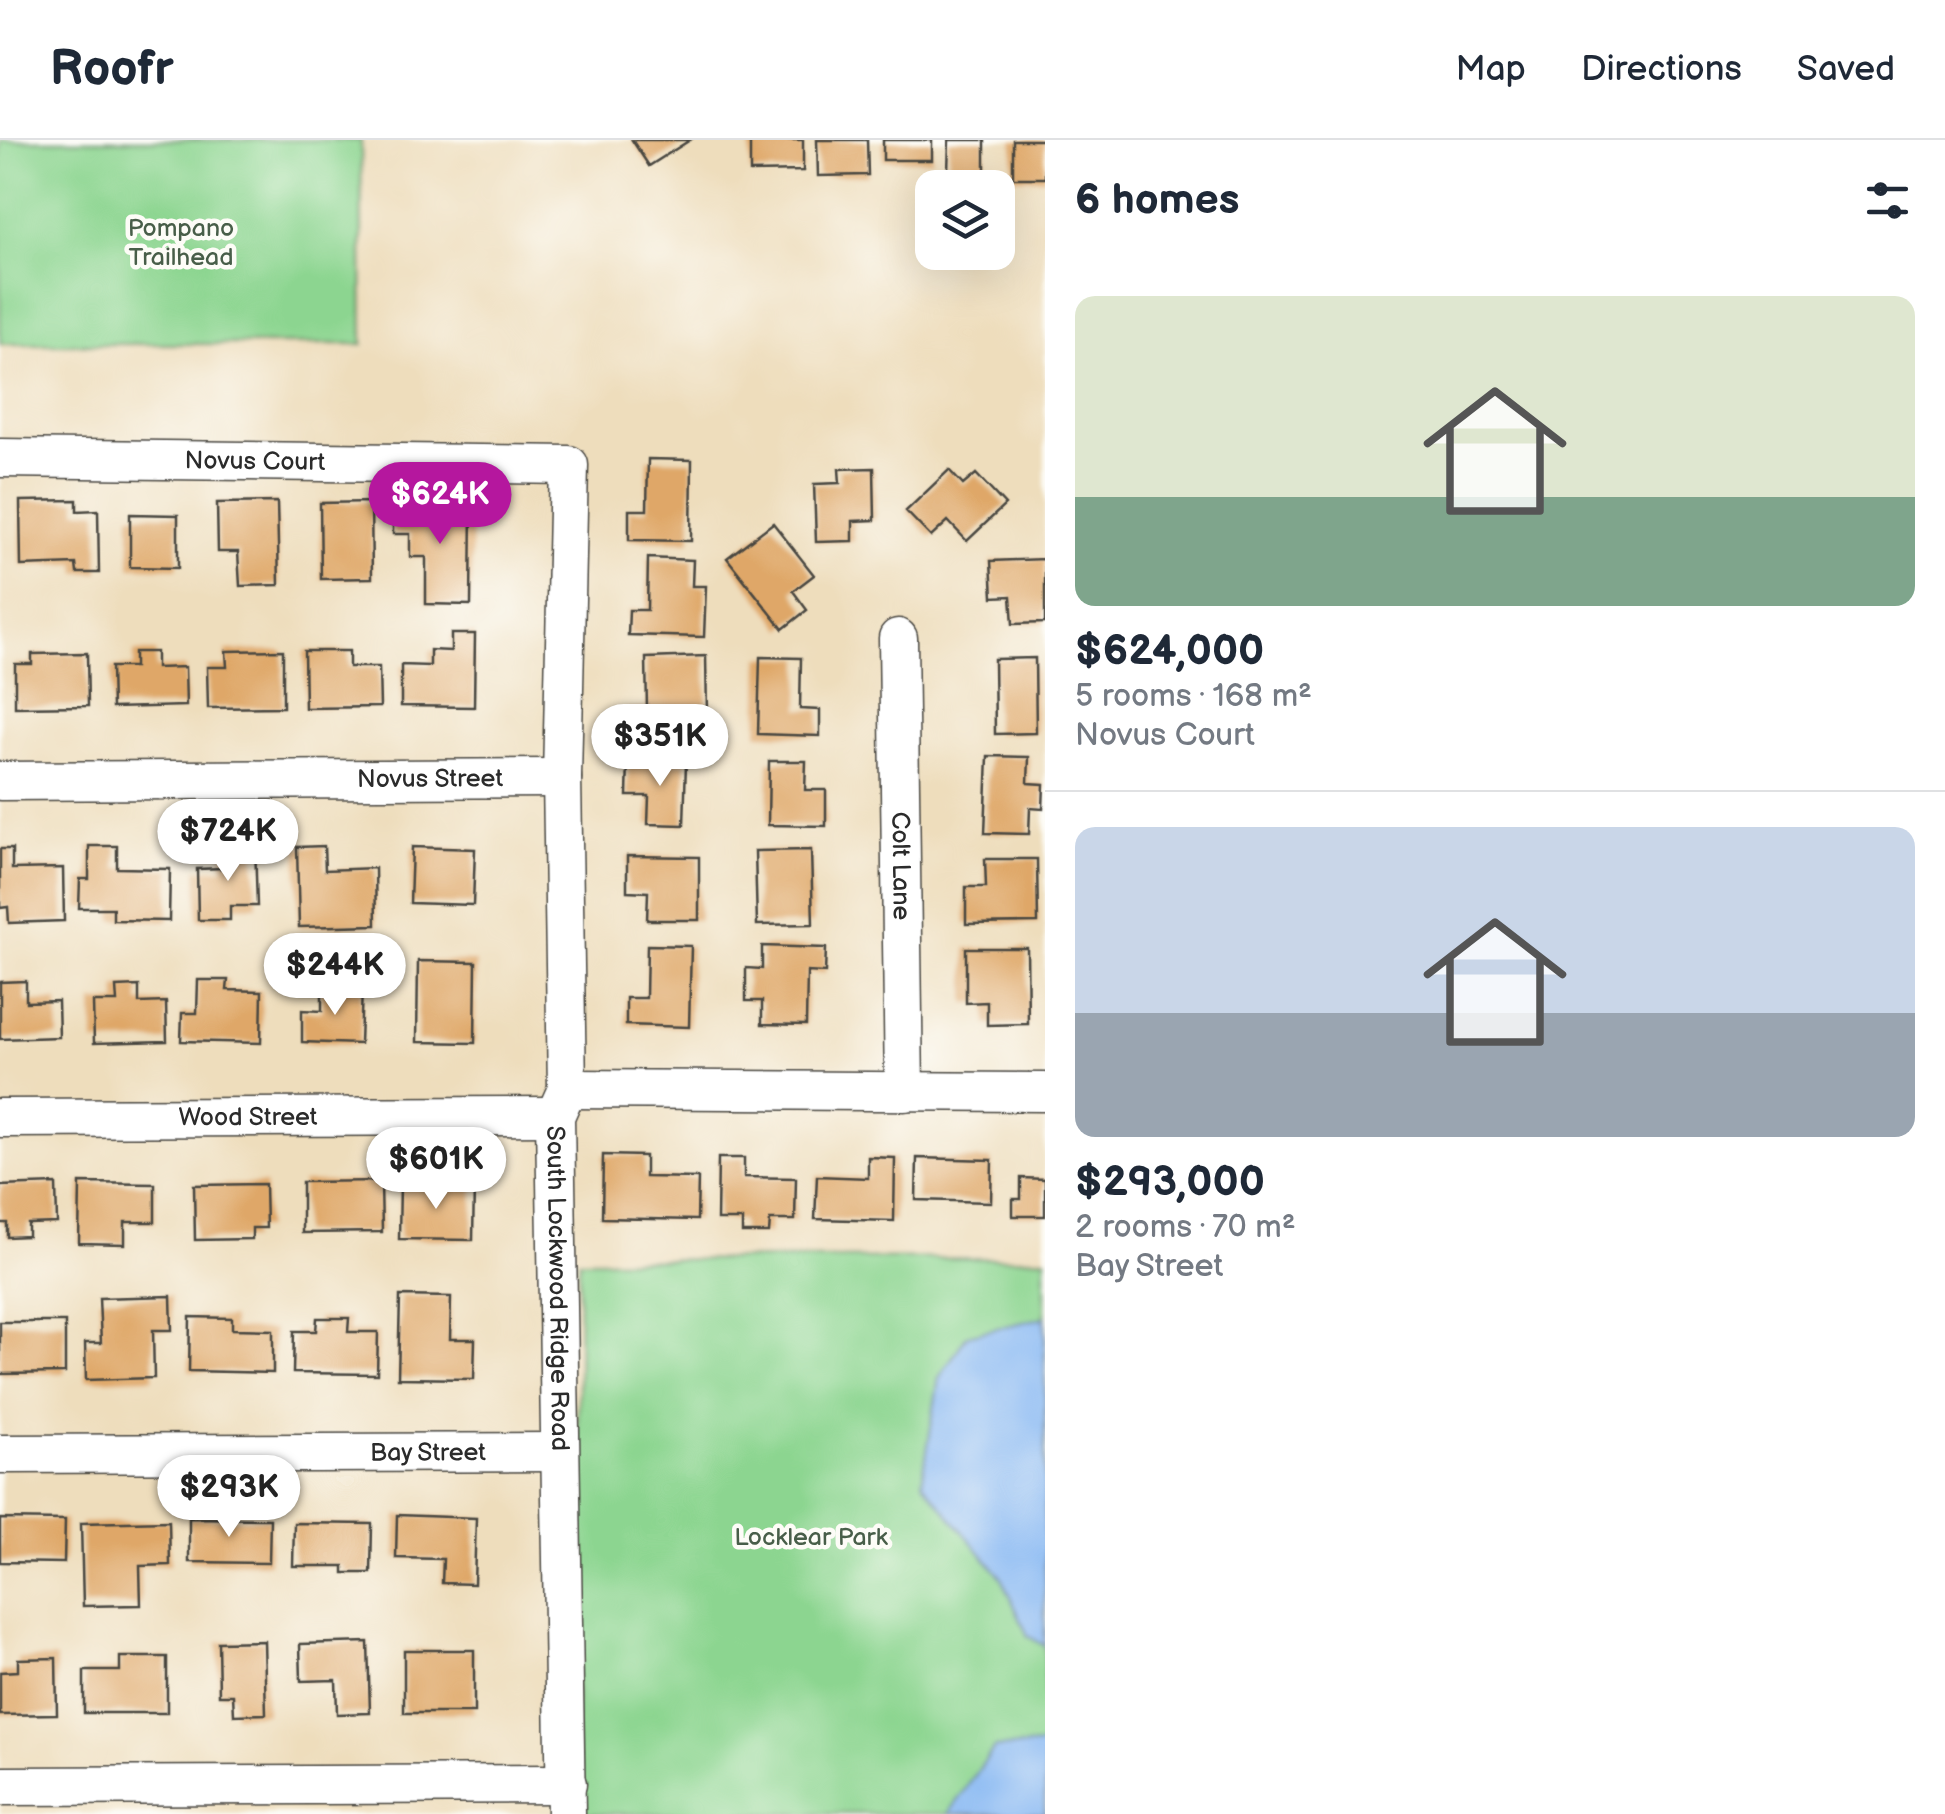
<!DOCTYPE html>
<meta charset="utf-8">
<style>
:root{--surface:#fff;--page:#f6f6f7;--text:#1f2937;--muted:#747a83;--line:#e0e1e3;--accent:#b5179e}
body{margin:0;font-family:"Balsamiq Sans",sans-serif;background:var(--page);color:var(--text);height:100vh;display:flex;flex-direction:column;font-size:38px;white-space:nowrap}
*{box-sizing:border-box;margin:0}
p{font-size:32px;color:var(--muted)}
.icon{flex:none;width:55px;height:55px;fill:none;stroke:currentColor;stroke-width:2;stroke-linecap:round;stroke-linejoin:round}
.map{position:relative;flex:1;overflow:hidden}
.details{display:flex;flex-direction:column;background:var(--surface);width:900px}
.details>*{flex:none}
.controls{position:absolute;left:915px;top:30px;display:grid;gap:20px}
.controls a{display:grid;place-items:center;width:100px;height:100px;border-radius:20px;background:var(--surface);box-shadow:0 10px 40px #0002;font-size:50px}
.price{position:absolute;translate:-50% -85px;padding:0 22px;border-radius:35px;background:#fff;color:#222;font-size:32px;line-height:65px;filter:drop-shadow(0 2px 5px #0008)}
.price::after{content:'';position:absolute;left:50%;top:60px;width:30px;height:22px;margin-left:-15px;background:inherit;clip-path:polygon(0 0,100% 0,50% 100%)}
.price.current{background:var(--accent);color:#fff}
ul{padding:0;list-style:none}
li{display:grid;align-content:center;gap:20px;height:530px;padding:0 30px}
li+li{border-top:2px solid var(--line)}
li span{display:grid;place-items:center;height:310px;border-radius:20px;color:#555}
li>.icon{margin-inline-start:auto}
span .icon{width:180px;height:180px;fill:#fffc;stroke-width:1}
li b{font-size:42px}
h2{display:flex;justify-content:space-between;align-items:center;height:120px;padding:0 30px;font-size:42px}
header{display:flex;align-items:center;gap:60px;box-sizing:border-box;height:140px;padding:0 50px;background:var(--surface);border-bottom:2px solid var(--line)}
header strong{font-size:48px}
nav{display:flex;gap:55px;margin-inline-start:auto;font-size:35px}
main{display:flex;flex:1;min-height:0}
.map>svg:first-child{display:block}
</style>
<header>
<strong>Roofr</strong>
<nav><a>Map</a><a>Directions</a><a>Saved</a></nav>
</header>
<main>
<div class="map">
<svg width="1045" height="1674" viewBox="0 0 1045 1674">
<rect width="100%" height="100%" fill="#fdfcf7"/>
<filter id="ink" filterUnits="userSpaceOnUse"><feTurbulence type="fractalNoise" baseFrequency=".01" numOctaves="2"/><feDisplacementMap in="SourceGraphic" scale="20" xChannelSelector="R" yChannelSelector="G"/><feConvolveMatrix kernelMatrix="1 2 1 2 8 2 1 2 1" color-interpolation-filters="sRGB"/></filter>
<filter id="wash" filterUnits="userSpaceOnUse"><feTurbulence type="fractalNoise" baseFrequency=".0048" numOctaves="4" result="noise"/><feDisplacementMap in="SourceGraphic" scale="40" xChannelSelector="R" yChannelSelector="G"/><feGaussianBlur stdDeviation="2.25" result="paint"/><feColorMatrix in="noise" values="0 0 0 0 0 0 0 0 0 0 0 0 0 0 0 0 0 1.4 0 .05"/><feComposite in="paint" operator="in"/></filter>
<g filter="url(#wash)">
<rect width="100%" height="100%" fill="#eeddbc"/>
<!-- green -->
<path fill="#8cd590" stroke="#5c805e" stroke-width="2.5" d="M0,0H361L363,204H0Z
M1045,1118V1674H575L579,1120Z"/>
<!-- water -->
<path fill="#87b8f3" stroke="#59728f" stroke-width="2.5" d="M1045,1177V1506L1028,1496L1002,1438L922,1342L939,1238L967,1195Z
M1045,1605V1674H948L994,1608Z"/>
<g id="blocks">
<!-- building -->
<path fill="#dfa768" d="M632,0H690L649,26Z
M750,0H803V31L750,32Z
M817,0H867L868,35L818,36Z
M883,0H932V20H883Z
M949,0H985V32H948Z
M1013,0H1045V38H1013Z
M648,319L692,320L691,401L629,400V370H647Z
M874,328L875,380L853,381V401L816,402L814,344L840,343L839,329Z
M949,330L963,345L976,334L1005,365L967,401L948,381L931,397L906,371Z
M77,360V371L98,370L99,433H77L76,424L21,426L20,361Z
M277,362L279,445L240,446L238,412H218L217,363Z
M371,362L372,438L321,439L320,363Z
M393,362L472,363L471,465L426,464V417H410V394H393Z
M130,374L178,375V428L130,427Z
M773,383L814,435L793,451L807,470L783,489L727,418Z
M648,418L693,420L692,446H706L704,497L628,495L629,470H647Z
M1045,419V483L1013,484L1011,456L993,457L991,421Z
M451,494H475L474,567L401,566V525L430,526V510L451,511Z
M283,510V567L208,568L207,527H227L226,511Z
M304,511H349V527H379L380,567L305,568Z
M134,512H156V528L185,527L186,566L112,568L111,527H134Z
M87,513L88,566L15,567V524H32V514Z
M706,516L707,574H685L686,595L627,597V569H647L646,518Z
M760,517L801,518L800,569L820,570V596L758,594Z
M1035,518L1036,593L995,594L994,519Z
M988,616L1029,617L1028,643L1044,644L1043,669L1030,668L1029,694L985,693Z
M628,621L686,622L684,685L648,684L649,656H627Z
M769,621H806L805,650H826V686L768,685Z
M255,704L257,766H230V780H198L197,729L223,728L222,705Z
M89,706H117V728L170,729L169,781L113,780V768H79L80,739H89Z
M324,706L325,730L375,728L376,785L299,787L297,707Z
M412,707L475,709L473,765L410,763Z
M0,709H12V729L63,728L64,781L9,783L8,767L0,768Z
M811,710L813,784L757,785L755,711Z
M627,716L699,717V780H647L648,752L627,751Z
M985,719H1037L1038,783L966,784V747H986Z
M647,805L691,806L689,887L626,885V858H646Z
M762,806L826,808L825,833L807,832L806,885L762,884V861H746V828L762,829Z
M966,808H1027L1028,884L987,885V862L966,863Z
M418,821L476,822L475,903L417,902Z
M198,840H228L227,850L262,851L261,903L181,901L182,873H197Z
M26,841V862L58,861L59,897L0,899V842Z
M139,846V863L166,862L167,901L94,903L93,862H117L116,847Z
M322,847L362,848L360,904L302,902V870L322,871Z
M603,1015L645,1016V1037L698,1038L697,1080L602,1078Z
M868,1017L895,1018L894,1081L815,1079L817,1036L868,1038Z
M718,1018H744V1037L796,1038L795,1080H770L769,1093H742V1080H717Z
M917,1018L992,1020L991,1062L916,1060Z
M1021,1038L1045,1039V1076H1013V1059H1021Z
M381,1041L382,1092L302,1093V1042Z
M80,1043L155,1044V1082H125V1104L79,1103Z
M400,1043L474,1044L473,1100L399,1099Z
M56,1044L57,1083L28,1084V1096L7,1097V1083H0V1046Z
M265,1044L266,1088H252V1099L195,1100L194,1045Z
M171,1156L172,1190H153L154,1238L86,1240L85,1203H101L99,1158Z
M400,1156L451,1157L450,1199H475L474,1239L398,1238Z
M190,1177L232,1178V1189L273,1190V1233L189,1231Z
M317,1178H349L348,1192H378L377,1234L293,1233L294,1191H316Z
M0,1182H65V1233L0,1234Z
M397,1375L476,1378L474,1444L442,1443L443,1419L396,1418Z
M189,1378L270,1379L269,1423L189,1422Z
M0,1379L65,1380L64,1423L0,1422Z
M169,1381L170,1425L140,1426L141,1465L83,1466L81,1383Z
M294,1383L372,1384L371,1433H344V1426H293Z
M264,1501L266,1574L234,1575L233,1555H219L218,1502Z
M368,1502L370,1573L337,1574L336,1540L301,1541L300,1504Z
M404,1510H474V1573H404Z
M120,1517H167V1573H84V1531H120Z
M56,1518L57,1574L0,1575V1532L18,1531V1519Z"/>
</g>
</g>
<g filter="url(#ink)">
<use href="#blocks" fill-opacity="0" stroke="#484641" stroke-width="2.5"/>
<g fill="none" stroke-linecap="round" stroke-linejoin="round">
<!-- minor casing -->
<g stroke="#484641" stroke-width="41">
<g id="minor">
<path id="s1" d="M0,318L569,325L562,638L567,949L555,976L566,1674"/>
<path id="s2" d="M898,498L904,952"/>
<path id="s3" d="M0,641L562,638"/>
<path d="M567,949L1045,952"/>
<path id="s4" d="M0,978L555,976"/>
<path id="s5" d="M0,1314L557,1312"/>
<path d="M0,1646L567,1644"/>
</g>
</g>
<!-- minor -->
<use href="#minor" stroke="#fff" stroke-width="38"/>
</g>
</g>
<g text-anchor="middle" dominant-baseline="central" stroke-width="9" stroke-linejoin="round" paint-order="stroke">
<!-- park labels -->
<g font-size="25" fill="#485e49" stroke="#fdfcf7">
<text x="181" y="88">Pompano<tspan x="181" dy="29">Trailhead</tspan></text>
<text x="811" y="1397">Locklear Park</text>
</g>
<!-- street labels -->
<g font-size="25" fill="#2b2b2b" stroke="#fdfcf7">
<text stroke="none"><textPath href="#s1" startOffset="255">Novus Court</textPath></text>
<text stroke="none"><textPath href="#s3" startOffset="430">Novus Street</textPath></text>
<text stroke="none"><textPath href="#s2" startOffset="228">Colt Lane</textPath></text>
<text stroke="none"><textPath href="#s4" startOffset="248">Wood Street</textPath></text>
<text stroke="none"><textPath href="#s1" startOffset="1395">South Lockwood Ridge Road</textPath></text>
<text stroke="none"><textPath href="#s5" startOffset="428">Bay Street</textPath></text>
</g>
</g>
</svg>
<div class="controls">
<a><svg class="icon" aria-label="layers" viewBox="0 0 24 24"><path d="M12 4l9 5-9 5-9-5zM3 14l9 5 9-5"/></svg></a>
</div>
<b class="price current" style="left:440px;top:407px">$624K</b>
<b class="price" style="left:660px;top:649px">$351K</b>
<b class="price" style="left:228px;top:744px">$724K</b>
<b class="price" style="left:335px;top:878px">$244K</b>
<b class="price" style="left:436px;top:1072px">$601K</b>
<b class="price" style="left:229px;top:1400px">$293K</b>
</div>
<section class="details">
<h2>6 homes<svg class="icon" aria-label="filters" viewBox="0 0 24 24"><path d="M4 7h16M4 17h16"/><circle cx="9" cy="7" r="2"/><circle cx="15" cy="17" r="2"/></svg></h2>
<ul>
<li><span style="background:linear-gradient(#dfe7d0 65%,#7fa58c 0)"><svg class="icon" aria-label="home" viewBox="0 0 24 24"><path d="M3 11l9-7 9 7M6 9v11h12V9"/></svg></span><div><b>$624,000</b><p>5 rooms · 168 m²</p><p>Novus Court</p></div></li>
<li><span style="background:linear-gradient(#c9d6e8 60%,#9aa5b1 0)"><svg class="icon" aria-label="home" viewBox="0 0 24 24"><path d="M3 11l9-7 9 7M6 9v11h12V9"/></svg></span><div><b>$293,000</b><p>2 rooms · 70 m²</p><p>Bay Street</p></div></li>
</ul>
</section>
</main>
